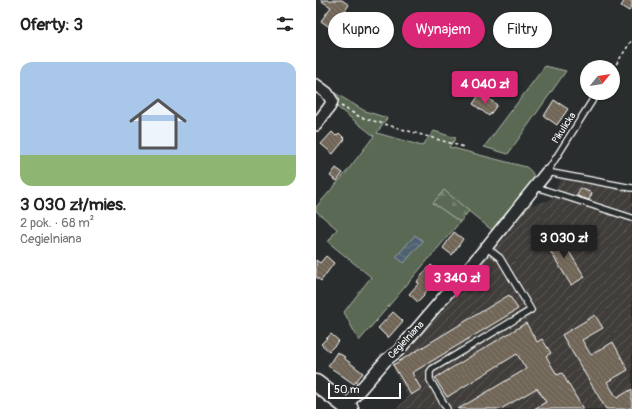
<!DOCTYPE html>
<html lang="pl">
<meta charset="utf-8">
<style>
:root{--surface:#fff;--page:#f6f6f6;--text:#222;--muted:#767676;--accent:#db2777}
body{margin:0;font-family:Pangolin,sans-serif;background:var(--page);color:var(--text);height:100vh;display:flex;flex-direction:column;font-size:15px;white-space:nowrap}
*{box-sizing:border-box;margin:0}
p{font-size:13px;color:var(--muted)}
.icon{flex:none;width:22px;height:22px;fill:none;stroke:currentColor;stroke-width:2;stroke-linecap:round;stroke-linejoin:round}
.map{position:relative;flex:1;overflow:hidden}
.sheet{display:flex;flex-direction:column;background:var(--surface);width:316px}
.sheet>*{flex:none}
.banner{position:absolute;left:12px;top:12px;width:244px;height:36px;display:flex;gap:8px}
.needle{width:26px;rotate:60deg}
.controls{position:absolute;left:264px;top:60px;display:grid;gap:8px}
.controls a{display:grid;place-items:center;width:40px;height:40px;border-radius:50%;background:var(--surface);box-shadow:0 1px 3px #0004;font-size:20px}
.scale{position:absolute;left:12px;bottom:10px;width:73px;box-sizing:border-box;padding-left:4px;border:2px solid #fff;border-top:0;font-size:11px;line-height:14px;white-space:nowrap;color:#fff;-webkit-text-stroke:3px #2a2d2e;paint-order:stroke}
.price{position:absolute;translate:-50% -34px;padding:0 9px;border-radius:4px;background:var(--accent);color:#fff;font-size:13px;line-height:26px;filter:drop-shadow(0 1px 2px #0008)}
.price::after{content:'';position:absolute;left:50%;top:24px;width:12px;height:9px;margin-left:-6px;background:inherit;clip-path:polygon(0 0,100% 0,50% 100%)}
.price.current{background:#222;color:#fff}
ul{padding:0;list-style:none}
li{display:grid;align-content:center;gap:8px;height:212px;padding:0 20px}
li span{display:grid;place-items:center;height:124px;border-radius:12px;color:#555}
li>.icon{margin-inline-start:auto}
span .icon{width:72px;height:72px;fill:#fffc;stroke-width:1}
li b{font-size:17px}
h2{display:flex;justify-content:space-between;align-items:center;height:48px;padding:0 20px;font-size:17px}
.pill{padding:0 14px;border-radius:18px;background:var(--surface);box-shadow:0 1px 3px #0004;font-size:14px;line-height:36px}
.pill.current{background:var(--accent);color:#fff}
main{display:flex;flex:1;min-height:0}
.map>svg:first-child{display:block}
</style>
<main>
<section class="sheet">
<h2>Oferty: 3<svg class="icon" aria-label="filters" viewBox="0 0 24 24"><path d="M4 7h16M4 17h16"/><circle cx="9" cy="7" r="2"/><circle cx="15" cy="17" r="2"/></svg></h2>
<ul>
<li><span style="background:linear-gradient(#a9c7e8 75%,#8fb573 0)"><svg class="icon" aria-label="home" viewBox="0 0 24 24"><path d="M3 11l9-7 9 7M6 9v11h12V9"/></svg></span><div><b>3 030 zł/mies.</b><p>2 pok. · 68 m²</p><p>Cegielniana</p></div></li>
</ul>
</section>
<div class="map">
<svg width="316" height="409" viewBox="0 0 316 409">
<defs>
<pattern id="industrial-furrows" width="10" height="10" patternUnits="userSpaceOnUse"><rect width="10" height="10" fill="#3f3e3a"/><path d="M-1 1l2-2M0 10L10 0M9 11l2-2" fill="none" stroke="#5c5b58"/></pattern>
<pattern id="forest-firs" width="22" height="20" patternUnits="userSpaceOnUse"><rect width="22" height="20" fill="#5a6952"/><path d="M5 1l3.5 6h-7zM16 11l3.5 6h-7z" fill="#73806c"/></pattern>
<pattern id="water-waves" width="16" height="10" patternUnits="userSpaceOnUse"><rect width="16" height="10" fill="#506272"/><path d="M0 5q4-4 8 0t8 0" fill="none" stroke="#6a7a87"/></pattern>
<pattern id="building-back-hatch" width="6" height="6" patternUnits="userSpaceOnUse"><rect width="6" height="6" fill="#6f6556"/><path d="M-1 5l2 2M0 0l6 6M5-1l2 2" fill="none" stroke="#857c6f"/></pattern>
</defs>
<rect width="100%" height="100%" fill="#2a2d2e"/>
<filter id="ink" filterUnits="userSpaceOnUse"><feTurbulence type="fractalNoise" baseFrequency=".025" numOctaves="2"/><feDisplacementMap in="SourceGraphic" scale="8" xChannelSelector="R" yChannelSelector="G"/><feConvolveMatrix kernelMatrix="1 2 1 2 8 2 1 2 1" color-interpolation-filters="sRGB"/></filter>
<g filter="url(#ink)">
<!-- industrial -->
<path fill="url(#industrial-furrows)" d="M245,178L316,192V409H80L92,397L76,366L82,357L211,206L234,200Z"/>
<!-- grass -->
<path fill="#5a6952" stroke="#acb4a8" d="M229,66L250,71L192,154L168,147Z
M12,89L49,111L71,118L61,133L106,146L118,131L140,138L133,147L210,167C215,170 218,174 218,180L177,231L128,191L118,203L144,222L43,341L28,312L55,277L12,242L21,229L0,211V207L28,175L58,136L21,107V100Z"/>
<!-- forest -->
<path fill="url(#forest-firs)" stroke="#acb4a8" d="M128,190L153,211L144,222L117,203Z"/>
<!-- water -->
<path fill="url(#water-waves)" stroke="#96a1aa" d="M99,235L107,241L88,263L80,257Z"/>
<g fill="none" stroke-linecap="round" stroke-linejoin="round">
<!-- stream -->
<path stroke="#96a1aa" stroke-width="3" d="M0,116L4,110"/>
</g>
<!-- building -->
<path fill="url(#building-back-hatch)" stroke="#fff" d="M4,0H26L33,5L16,29L5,21L15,7Z
M309,0H316V6L313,11L305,6Z
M163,95L166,98L168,95L181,105L173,116L157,104Z
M238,100L252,109L241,125L228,116Z
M16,132L20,136L23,133L29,139L17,154L5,144Z
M20,168L27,173L21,181L14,176Z
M264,188L276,193L273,200L261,196Z
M138,232L147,239L136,255L127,248Z
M241,233L269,277L255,285L228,241Z
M10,256L18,263L5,281L0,277V260L4,263Z
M115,265L125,274L107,295L108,296L102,302L93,294L103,283L101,282L105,276Z
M193,295L202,309L96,373L105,389L95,395L77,365Z
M77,312L87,321L72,338L62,328Z
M279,315L287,328L266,340L275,355L297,342L312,370L291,382L301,398L316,389V407L312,409H290L246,335Z
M210,323L221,342L226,339L235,353L230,356L241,375L246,373L267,409H218L230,402L221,388L185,409H142L210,369L201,354L131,397L119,378Z
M15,334L23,341L13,351L5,344Z
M21,352L29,357L28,358L47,373L38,384L12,366Z"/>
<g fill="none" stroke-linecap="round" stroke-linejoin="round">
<!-- lane casing -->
<g stroke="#fff" stroke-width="8">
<path id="lane" d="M281,93L231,172L316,188
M220,187L316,218
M131,409L114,380V372L116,369L215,310L184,258L170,247"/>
</g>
<!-- street casing -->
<g stroke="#fff" stroke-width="14">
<path id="street" d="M0,85L11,93L16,101L14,106L0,125
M30,406L70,360L82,351L173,244L231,172"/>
</g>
<!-- secondary casing -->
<g stroke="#fff" stroke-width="19">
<path id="secondary" d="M0,383L34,409"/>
</g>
<!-- path -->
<path stroke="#fff" stroke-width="1.5" stroke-dasharray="3 3" stroke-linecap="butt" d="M297,69L316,40
M25,106L44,117L148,147"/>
<!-- lane -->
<use href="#lane" stroke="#2a2d2e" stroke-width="5.5"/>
<!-- street -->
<use href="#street" stroke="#2a2d2e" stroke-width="11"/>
<!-- secondary -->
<use href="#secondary" stroke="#2a2d2e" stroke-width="16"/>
</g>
</g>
<g text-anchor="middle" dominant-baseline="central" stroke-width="4" stroke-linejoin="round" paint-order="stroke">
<!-- street labels -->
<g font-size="10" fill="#fff" stroke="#2a2d2e">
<text transform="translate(248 128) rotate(-57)">Pikulicka</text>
<text transform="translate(90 340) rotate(-47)">Cegielniana</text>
</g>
</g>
</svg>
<div class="controls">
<a><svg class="needle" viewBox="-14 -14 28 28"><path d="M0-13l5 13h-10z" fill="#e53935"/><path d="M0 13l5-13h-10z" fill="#767676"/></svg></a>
</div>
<div class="scale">50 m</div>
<b class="price" style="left:169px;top:105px">4 040 zł</b>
<b class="price current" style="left:248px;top:259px">3 030 zł</b>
<b class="price" style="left:141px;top:299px">3 340 zł</b>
<div class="banner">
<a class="pill">Kupno</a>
<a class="pill current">Wynajem</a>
<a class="pill">Filtry</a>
</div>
</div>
</main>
